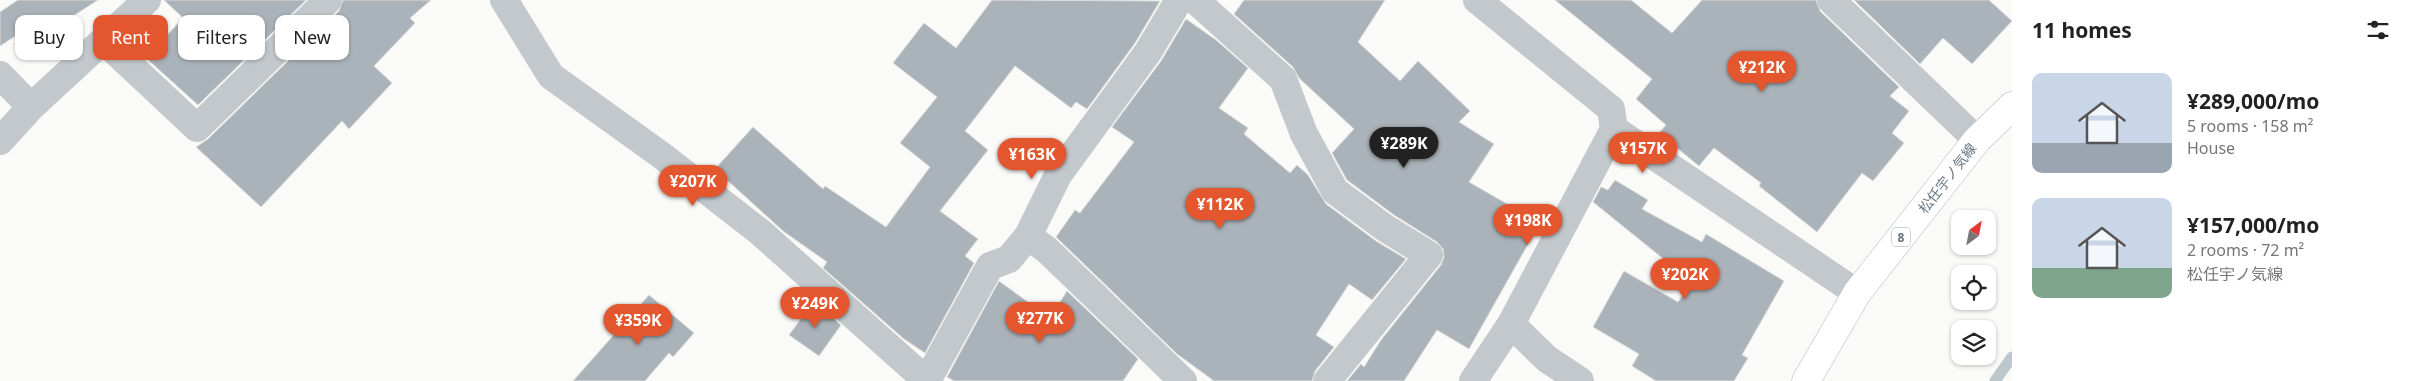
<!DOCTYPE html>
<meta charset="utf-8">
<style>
:root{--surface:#fff;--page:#f2f2f2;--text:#222;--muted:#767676;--accent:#e4572e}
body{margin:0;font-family:"Noto Sans","Noto Sans JP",sans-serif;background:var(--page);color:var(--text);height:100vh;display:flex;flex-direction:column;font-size:19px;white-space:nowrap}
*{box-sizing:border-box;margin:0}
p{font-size:16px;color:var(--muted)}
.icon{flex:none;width:28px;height:28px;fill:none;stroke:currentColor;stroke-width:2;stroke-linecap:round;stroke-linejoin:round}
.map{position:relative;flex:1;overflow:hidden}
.drawer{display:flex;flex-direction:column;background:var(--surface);width:400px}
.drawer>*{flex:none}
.hud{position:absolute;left:15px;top:15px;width:475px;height:45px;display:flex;gap:10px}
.needle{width:32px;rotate:32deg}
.tools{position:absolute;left:1951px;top:210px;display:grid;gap:10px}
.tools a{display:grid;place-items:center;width:45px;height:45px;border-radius:10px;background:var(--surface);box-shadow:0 1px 4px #0004;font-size:25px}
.price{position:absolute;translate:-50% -42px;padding:0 11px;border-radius:18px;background:var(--accent);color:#fff;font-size:16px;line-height:32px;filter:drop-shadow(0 1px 2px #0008)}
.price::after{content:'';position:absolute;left:50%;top:30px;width:15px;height:11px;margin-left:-8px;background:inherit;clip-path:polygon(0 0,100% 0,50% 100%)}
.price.active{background:#222;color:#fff}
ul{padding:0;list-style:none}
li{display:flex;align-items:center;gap:15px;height:125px;padding:0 20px}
li span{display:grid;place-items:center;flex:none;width:140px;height:100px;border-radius:10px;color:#555}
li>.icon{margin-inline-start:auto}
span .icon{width:60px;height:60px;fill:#fffc;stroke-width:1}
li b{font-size:21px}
h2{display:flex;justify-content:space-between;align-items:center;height:60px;padding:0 20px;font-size:21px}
.pill{padding:0 18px;border-radius:10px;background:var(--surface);box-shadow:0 1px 4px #0004;font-size:18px;line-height:45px}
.pill.active{background:var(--accent);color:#fff}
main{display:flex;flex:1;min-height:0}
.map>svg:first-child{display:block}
</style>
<main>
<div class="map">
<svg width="2012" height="381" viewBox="0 0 2012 381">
<rect width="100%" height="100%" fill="#fafaf8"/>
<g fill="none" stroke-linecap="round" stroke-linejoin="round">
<!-- stream -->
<path stroke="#bbc7cb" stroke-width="11" d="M1995,381L2012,357"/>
</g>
<!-- building -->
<path fill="#aab3b9" stroke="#dcdcda" d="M18,0H98L28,45L17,35L0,46V12Z
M164,0H306L198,105L146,58L183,18Z
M343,0H431L410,18L415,23L374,66L392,83L349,129L342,121L261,207L196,147L208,139L339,11Z
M992,0L1160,1L1135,43L1087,109L1076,102L1071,108L1015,66L965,131L988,150L940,211L978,239L965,256L974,263L925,353L904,339L823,268L827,262L783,231L715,169L753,127L823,189L825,186L886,227L930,167L900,143L937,97L893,63L924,23L956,48Z
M1244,0H1385L1358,42L1400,81L1418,61L1470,111L1459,122L1494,144L1469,182L1540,223L1469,349L1437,330L1404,381H1347L1361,364L1364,367L1381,340L1441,265L1444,257L1443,249L1437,242L1394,215L1347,180L1332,153L1354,129L1299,78L1293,67L1234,14Z
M1555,0H1631L1672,33L1702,0H1816L1820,11L1899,87L1890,96L1909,111L1892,133L1904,143L1873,181L1862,173L1817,232L1759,186L1761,183L1714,148L1699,166L1659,133L1666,125L1636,99L1652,79Z
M1854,0H1989L2012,21L1972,64L1943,38L1920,64Z
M1186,19L1216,40L1248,68L1219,108L1248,128L1244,134L1290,173L1297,165L1308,175L1326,204L1376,241L1406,259L1372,300L1349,284L1316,335L1334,347L1315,371L1312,381H1214L1177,354L1056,237L1075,210L1080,213L1134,142L1112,127L1161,61Z
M1615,180L1648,200L1642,209L1702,242L1706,234L1784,281L1742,355L1748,358L1734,381H1656L1632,366L1639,354L1593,327L1624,271L1678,302L1692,282L1593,202L1601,187L1608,190Z
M999,281L1050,318L1067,291L1138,359L1123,381H954L947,377Z
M649,295L694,333L673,357L669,353L645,381H573Z
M814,301L841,325L819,356L789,335Z"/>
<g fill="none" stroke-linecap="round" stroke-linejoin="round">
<!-- primary casing -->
<g stroke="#b5babe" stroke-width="29">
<path id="primary" d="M1806,381L1857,293L1977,140L2012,106"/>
</g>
<!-- minor -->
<path stroke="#c3c8cc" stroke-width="28" d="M504,0L551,76L661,155L760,232L927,381
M1195,0L1283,79L1304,134L1335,191L1385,228L1429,255L1327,381
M1477,0L1611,109L1614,129L1857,293
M1831,0L1977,140
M103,40L197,128L328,0
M0,75L31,107
M0,141L31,107L147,0
M1028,236L1047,250L1183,381
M1511,324L1547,359L1580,381
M927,381L990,266L1009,259L1028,236L1058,175L1148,52L1179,0
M1473,381L1511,324L1614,129"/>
<!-- primary -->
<use href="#primary" stroke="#fff" stroke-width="28"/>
</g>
<g text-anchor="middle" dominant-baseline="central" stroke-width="5" stroke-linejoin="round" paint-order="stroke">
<!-- shield labels -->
<rect fill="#fff" stroke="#939fa8" stroke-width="1" x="1892" y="227.5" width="18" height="19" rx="4"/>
<g font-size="12" font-weight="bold" fill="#657683">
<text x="1901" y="237">8</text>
</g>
<!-- street labels -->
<g font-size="14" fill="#657683" stroke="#fff">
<text transform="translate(1947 178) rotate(-52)">松任宇ノ気線</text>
</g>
</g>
</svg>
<div class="tools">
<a><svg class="needle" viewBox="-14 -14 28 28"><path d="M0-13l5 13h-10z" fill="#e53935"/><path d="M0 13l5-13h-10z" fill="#767676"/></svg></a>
<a><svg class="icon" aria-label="locate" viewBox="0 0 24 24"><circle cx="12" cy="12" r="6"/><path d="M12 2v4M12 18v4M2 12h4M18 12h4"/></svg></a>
<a><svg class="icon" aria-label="layers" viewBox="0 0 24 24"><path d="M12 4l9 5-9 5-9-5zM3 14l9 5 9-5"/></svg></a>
</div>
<b class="price" style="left:1762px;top:93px">¥212K</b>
<b class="price active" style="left:1404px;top:169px">¥289K</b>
<b class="price" style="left:1643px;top:174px">¥157K</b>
<b class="price" style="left:1032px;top:180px">¥163K</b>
<b class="price" style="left:693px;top:207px">¥207K</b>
<b class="price" style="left:1220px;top:230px">¥112K</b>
<b class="price" style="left:1528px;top:246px">¥198K</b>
<b class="price" style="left:1685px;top:300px">¥202K</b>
<b class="price" style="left:815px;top:329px">¥249K</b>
<b class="price" style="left:1040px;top:344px">¥277K</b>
<b class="price" style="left:638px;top:346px">¥359K</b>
<div class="hud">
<a class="pill">Buy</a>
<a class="pill active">Rent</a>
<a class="pill">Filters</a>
<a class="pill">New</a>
</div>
</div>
<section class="drawer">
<h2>11 homes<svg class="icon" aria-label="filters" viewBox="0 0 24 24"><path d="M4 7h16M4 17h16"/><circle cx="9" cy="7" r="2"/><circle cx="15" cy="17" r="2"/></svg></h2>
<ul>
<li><span style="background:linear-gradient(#c9d6e8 70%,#9aa5b1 0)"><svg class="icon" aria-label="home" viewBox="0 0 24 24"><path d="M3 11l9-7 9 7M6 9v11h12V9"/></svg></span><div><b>¥289,000/mo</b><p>5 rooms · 158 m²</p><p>House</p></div></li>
<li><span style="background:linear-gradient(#c9d6e8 70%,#7fa58c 0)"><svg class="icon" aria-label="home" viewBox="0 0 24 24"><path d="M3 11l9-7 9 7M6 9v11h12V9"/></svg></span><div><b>¥157,000/mo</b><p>2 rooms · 72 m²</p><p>松任宇ノ気線</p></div></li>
</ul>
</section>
</main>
